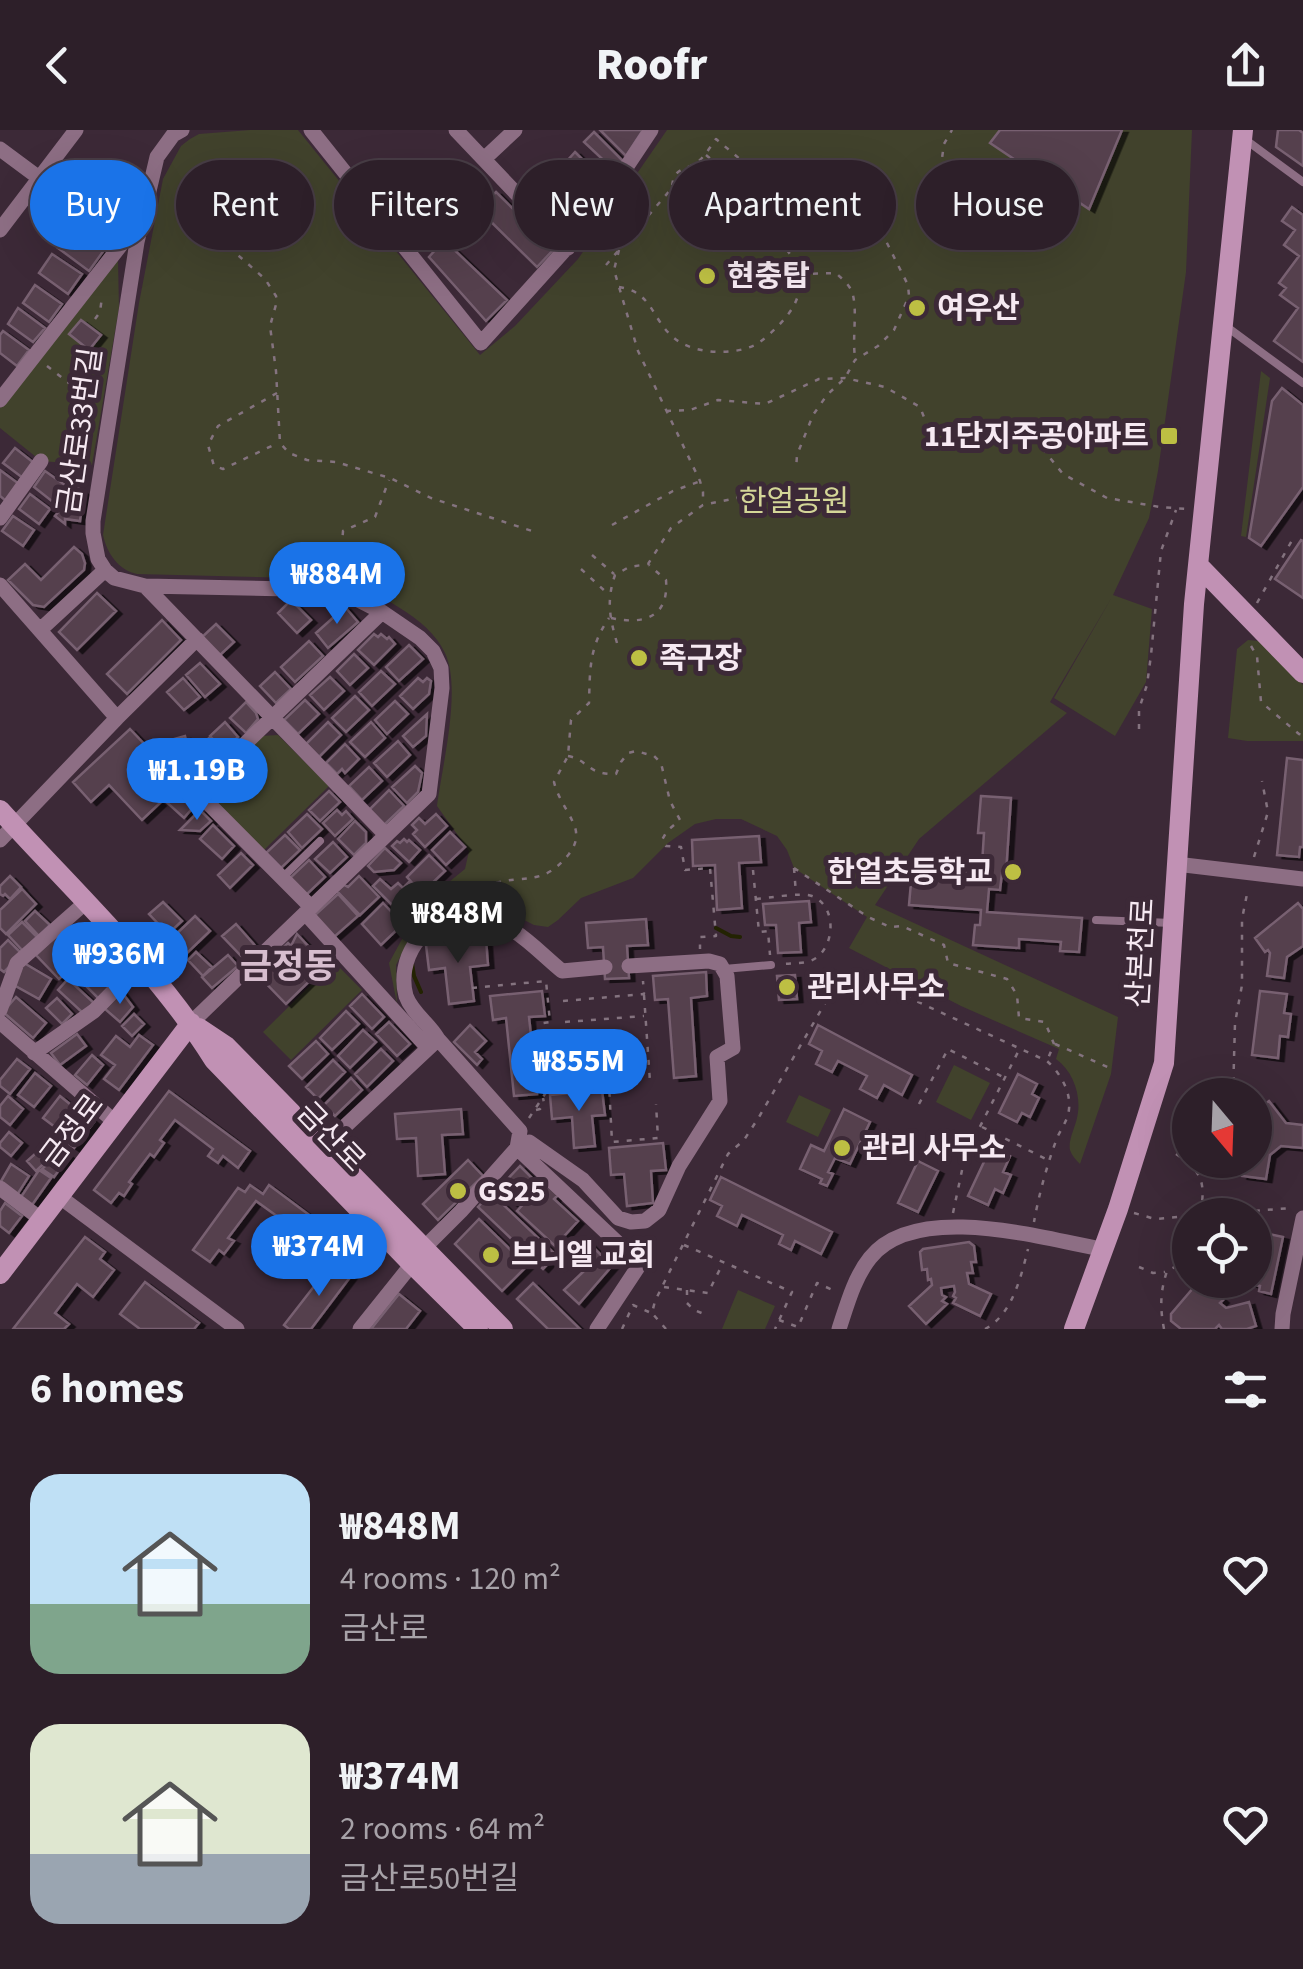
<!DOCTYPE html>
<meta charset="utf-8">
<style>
:root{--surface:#2d1f29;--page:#392c35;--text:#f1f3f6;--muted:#a7a2a8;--line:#483d46;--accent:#1a73e8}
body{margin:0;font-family:"Source Sans 3","Noto Sans KR",sans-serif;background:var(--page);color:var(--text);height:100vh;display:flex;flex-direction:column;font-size:38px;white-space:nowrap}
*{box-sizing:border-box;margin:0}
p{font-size:32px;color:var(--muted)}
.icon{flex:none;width:55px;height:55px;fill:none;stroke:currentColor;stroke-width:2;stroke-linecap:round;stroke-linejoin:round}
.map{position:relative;height:1199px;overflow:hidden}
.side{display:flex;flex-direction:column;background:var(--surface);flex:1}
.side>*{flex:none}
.hud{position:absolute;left:30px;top:30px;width:1245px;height:90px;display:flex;gap:20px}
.needle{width:65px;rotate:161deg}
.controls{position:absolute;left:1172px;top:948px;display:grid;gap:20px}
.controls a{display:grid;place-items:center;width:100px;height:100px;border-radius:50%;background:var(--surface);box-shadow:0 10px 40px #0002,0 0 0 2px var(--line);font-size:50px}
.price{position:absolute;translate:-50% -85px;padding:0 22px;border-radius:35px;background:var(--accent);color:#fff;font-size:32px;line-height:65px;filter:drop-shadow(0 2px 5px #0008)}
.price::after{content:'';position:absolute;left:50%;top:60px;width:30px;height:22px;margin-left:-15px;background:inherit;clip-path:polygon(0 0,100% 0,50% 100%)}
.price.on{background:#222;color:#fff}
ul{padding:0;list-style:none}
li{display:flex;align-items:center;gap:30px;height:250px;padding:0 30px}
li span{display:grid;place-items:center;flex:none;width:280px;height:200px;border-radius:30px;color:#555}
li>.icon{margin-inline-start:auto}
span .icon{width:120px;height:120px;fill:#fffc;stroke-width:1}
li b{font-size:42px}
h2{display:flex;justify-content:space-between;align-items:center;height:120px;padding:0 30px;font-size:42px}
.chip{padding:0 35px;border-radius:45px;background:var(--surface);box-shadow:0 10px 40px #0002,0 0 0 2px var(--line);font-size:35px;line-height:90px}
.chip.on{background:var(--accent);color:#fff}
header{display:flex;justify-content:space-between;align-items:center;height:130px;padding:0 30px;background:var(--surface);font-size:45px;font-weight:800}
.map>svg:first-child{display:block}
</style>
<header><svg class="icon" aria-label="back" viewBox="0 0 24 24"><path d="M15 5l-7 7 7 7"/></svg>Roofr<svg class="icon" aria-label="share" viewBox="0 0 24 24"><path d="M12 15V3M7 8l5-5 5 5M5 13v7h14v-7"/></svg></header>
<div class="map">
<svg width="1303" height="1199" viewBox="0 0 1303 1199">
<defs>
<filter id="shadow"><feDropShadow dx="5.5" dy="3" stdDeviation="0" flood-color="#0009"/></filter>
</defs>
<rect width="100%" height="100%" fill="#3c2937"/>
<!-- green -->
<path fill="#41422c" d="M250,0H298L480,225L515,196L578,129L667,0H1192L1186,142L1158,341L1149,388L1113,465L1152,479L1146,552L1115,606L1054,568L1112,467L1050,572L1067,583L919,709L875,775L1118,887L1111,944L1080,1034C1076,1030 1072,1026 1070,1020C1068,1010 1075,998 1077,988C1082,967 1074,942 1056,929L1059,919L961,876L849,818L867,787L794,738L787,720L777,706L741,689H716L695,694L668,713L633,748L581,768L558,790L548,797L534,795L504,780L485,777H464L423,795L408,811L396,835L397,874L389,833L414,787L444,756L465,739L469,721L437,676C442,636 462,559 445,523C429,487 374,462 339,449L137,444C118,440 107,423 103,405L139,173L163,49L181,16L190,9L199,4Z
M118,130L119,178L92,335L41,331L0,298V278Z
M1261,241L1270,248L1246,407L1241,406Z
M1248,510L1259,511L1303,555V611H1247L1228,608L1237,519Z
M278,605L329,656L263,721L204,662L261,606Z
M334,832L362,860L291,930L263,902Z
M954,935L990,953L971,990L936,972Z
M799,965L831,980L818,1007L786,992Z
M738,1160L775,1176L765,1199H722Z"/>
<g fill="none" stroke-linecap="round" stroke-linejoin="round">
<!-- stream -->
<path stroke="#232302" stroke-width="4" d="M716,798L731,806L740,807
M412,833L414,846L421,862"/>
</g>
<!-- building -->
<path fill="#543f4e" stroke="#786171" stroke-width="2.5" filter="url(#shadow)" d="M600,0H643L626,26Z
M1000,0H1122L1089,79L990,13Z
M1278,0H1299L1303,3V36L1276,17Z
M594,2L623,31L614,40L584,12Z
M575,22L606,53L598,61L567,31Z
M559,36L593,72L565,98L532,61Z
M804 67a11 11 0 1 1 22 0a11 11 0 1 1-22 0Z
M496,62L554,119L537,137L478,79Z
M1292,77L1303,85V232L1274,211L1298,178L1280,165L1286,158L1279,153L1299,126L1284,115L1295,100L1282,91Z
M76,94L107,116L89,141L58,118Z
M444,110L507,170L486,191L429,127Z
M52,124L82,144L68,164L39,143Z
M35,155L62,174L49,192L23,173Z
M18,178L45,198L33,212L8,194Z
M81,190L101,205L89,220L69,204Z
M3,201L29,220L17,236L0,223V205Z
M1282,258L1303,275V357L1261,416L1249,408L1272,271Z
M15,318L34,333L23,348L3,333Z
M0,340L19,354L6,371L0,366Z
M45,341L65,355L53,372L34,357Z
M78,358L84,363L80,391L65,389V394L55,386Z
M30,364L50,379L39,394L19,379Z
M13,386L34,400L23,416L2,401Z
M1301,410L1303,411V468L1275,449Z
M74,417L82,424L85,433L84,440L44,477L33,475L8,450L25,434L41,450Z
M97,463L116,481L77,520L59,502Z
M291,470L311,490L297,503L278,483Z
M345,477L358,492L328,518L316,503Z
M162,490L181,510L127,564L107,544Z
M216,494L234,512L219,526L201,508Z
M374,504L378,507L381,504L387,509L389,507L395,514L374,535L358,520Z
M309,511L323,526L295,552L281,537Z
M409,515L423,529L399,551L386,537Z
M354,524L368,538L350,555L337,541Z
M200,533L220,554L205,567L186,545Z
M381,541L395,554L372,576L359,562Z
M275,542L291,559L276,573L260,556Z
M330,547L344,561L324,580L310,565Z
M183,548L200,567L184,580L167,562Z
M418,548L423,552L427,548L431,551L429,564L413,579L400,566Z
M355,566L369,580L346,602L332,588Z
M305,570L319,584L298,604L284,590Z
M395,571L408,584L387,604L375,590Z
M246,572L256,583L258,589L246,603L230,588Z
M427,584L426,606L413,617L403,606Z
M225,592L238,607L224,621L210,606Z
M328,592L341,605L319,627L306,614Z
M371,592L385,608L365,627L350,612Z
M130,599L149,619L128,639L160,673L142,690L109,655L91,672L73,652Z
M185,606L191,628L170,634L163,612Z
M209,608L223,621L206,638L192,625Z
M398,611L410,625L387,647L374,633Z
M345,614L359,629L345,643L342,639L337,644L326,633Z
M1287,628L1303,630V717H1300L1299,727L1277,725Z
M194,630L200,648L174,656L169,637Z
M415,636L422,643L418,662L407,673L392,657Z
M369,637L382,651L362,670L349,656Z
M177,659L195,675L184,688L162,668Z
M389,660L404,676L384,695L369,680Z
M329,661L340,672L320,691L309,680Z
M981,666L1011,668L1006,743H1002L1000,760L989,759L987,782L1082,788L1079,822L1060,821L1061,812L1019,809V818L973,815L975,795H980L981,780L909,775L913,730L982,735L984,703H978Z
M200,680L211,691L200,701L180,700Z
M337,680L342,685L346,681L353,689L335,706L323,693Z
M307,684L322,699L302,718L288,702Z
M436,684L447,696L425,717L413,704L417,700L412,695L419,688L425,694Z
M355,691L366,702V713L354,725L338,709Z
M213,695L234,716L222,729L200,709Z
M450,702L465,717L446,735L432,720Z
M285,705L300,720L281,738L266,723Z
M759,706L761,732L739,733L742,778L717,780L715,735L693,736L692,710Z
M404,709L407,712L409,710L420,720L409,732L392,716L397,711L400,713Z
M333,712L347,727L330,743L315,729Z
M385,718L401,733L394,740L374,742L368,736Z
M241,723L253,735L230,758L218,745Z
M429,725L445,741L426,759L415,756L407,747Z
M309,730L325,747L306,765L290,748Z
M10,746L21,757L10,769L5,764L3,766L0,764V756Z
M359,746L379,767L360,785L337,761L344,755L348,757Z
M380,749L391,759L398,753L403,758L409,752L419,762L399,782L373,756Z
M22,759L36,774L6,804L0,798V780Z
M338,764L358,786L334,807L315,785Z
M809,771L811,792L799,793L801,822L778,823L776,795H765L763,774Z
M163,772L182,791L168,804L149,784Z
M383,773L403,794L381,815L362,794Z
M1298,773L1303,779V816L1287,827L1284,848L1267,846L1270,823L1268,820L1265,822L1255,808Z
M35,781L50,795L39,806L25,791Z
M195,786L210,801L185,825L170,810Z
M646,789L648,815L627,816L629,848L605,849L603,817L588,818L586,793Z
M22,792L37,807L23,821L8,805Z
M236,794L258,819L245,830L222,806Z
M62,800L85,823L59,849L36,825Z
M297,804L326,835L286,874L256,843L288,813L291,816Z
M486,809L488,835L470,837L474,871L449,874L445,838L429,840L426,815Z
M8,810L22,824L4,842L0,839V818Z
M196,822L212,837L203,846L188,830Z
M228,825L238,836L212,858L202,847Z
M86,830L112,856L99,869L73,843Z
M24,833L51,849L39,869L12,854Z
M706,842L707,866L691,868L696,946L674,948L668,869L655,870L653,846Z
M795,845L797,869L779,870L777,846Z
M68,849L94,873L84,884L58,860Z
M121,861L133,877L120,892L105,879Z
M542,861L545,886L529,887L534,934L540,933L541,949L536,950L537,964L514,966L506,888L493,890L490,866Z
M1260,861L1287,864L1284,883L1291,884L1288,907L1280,906L1278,928L1252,925Z
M362,864L384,887L372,899L350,876Z
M16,867L46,893L33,908L3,882Z
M57,868L72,884L62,894L46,878Z
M346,881L359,894L332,920L320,908Z
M134,884L144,894L132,906L122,896Z
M389,892L410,914L397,926L376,904Z
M470,895L486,911L475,922L482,929L477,935L454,912Z
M818,895L912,945L902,965L884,955L877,968L860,959L867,946L838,931L832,942L816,934L822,921L809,914Z
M363,900L376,912L350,938L338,926Z
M77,904L86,916L60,935L51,923Z
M139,905L153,915L119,960L104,949L115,935L101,925L116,906L130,917Z
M316,911L328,924L302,949L289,936Z
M381,919L393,931L367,957L355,944Z
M92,925L103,935L87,955L75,945Z
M17,929L30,939L10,964L0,956V950Z
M333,930L345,942L318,969L306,957Z
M35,943L51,956L34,977L18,965Z
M1018,944L1037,954L1032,964L1039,968L1030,987L1022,983L1017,992L999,983Z
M351,948L362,960L335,986L324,975Z
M602,960L605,985L592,986L595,1016L574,1018L572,987L552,989L550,965Z
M169,961L250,1021L238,1038L223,1026L218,1033L208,1026L213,1019L175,990L160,1010L164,1013L154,1027L150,1024L129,1052L132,1054L124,1066L119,1063L111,1073L94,1060Z
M8,966L23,979L10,995L0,987V976Z
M60,966L76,979L59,1000L43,988Z
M1269,971L1286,993L1303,995V1018L1281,1016L1270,1025L1266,1049L1242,1046L1244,1030H1255V982Z
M461,979L463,1004L442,1005L445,1044L418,1046L416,1008L397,1009L395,984Z
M844,979L870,992L850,1034L835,1028L828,1042L833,1044L827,1056L820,1053L822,1049L800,1039L811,1015L824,1021Z
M86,985L94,992L74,1018L65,1012Z
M9,1002L22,1013L11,1026L0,1017V1013Z
M663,1013L666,1040L651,1041L653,1073L627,1076L624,1044L611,1045L609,1018Z
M44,1016L53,1025L36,1041L27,1031Z
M991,1017L1010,1026L1003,1042L1011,1045L1003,1063L995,1059L988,1075L968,1066Z
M61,1021L69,1026L54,1047L42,1039Z
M468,1030L483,1046L438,1090L423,1074Z
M918,1031L938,1041L918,1082L898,1073Z
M11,1034L29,1046L17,1065L0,1053Z
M520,1036L534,1050L512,1073L498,1059Z
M39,1040L51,1048L32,1075L21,1067Z
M721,1047L832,1102L821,1124L795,1111L791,1120L779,1114L783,1105L742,1085L737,1096L717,1086L722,1076L710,1070Z
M544,1052L558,1065L554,1069L578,1091L555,1116L517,1081Z
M250,1055L263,1064L269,1055L332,1102L320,1118L303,1106L298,1113L286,1105L292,1097L256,1071L228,1108L234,1111L224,1124L219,1120L210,1132L193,1120L238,1058L245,1062Z
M491,1063L556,1125L543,1139L478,1077Z
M5,1073L22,1086L9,1103L0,1096V1081Z
M479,1089L527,1136L502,1161L455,1114Z
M1259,1102L1283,1107L1271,1164L1259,1161L1260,1156L1248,1153V1150H1255V1119Z
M85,1107L105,1122L100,1129L114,1140L93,1167L77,1154L55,1183L69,1194L64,1199H13Z
M585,1109L612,1136L579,1174L564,1160L584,1141L570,1122Z
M969,1112L974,1116L976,1132H971L973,1143H967L969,1154L991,1164L980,1186L953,1173L956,1168L953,1166L955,1162L954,1156L941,1158L942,1165L946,1167L942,1171L947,1174L926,1194L909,1176L932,1155L931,1149L928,1150L927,1139L922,1140L920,1122L923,1119Z
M333,1132L351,1146L311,1199H289L284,1195Z
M1200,1150H1208L1219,1159L1215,1163L1223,1170L1220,1173L1226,1178L1249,1172L1256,1196L1247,1199H1222L1219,1195L1215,1199H1181L1171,1191V1184Z
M145,1152L199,1193L194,1199H140L120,1184Z
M533,1153L580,1199H548L517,1169Z
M399,1164L420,1181L406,1199H371Z"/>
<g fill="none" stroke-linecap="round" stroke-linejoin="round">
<!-- path -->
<path stroke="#84737f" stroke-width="2.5" stroke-dasharray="5 8" stroke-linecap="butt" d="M706,25L739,52L763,50
M623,71L643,89
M200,75L214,104L265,149L276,166L277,171L270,196L276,241L280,313L289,323L307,330L336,332L390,348L431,368L532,401
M929,90L933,71L937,64L944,14L952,0
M619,120L614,140L638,221L700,351L703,362V373
M606,135L672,58C673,35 687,42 700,30C706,24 711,16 716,9L765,50L783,55L797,65L808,79L821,80L853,90L874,99L883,105L908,155L909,166L894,200L878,216L855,230L845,248L827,265L813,285L797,325L796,340
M800,144L836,143C842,149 849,154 852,162C858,179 852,207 855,227
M619,157C653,162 651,189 674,208C693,224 732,226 755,215C764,210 772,202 779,195C792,181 802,167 799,147C793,115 770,108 757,83C752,74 752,62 751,53
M95,189L100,182L102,167
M47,236L79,261
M277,263L218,296L208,315L214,336L223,339L278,313
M666,281L690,280L718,270L765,274L819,249L845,248L885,257L920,277L931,305L966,295L1002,299L1038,313L1063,344L1107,368L1160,377L1186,379
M612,395L673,361L698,352
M592,425L614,444
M581,439L607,463
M340,444L343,401L375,387L389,350
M1257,473L1295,405
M611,488C643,495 669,488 666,450L649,435
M617,513C610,489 606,471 615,445L629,437L648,434L671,398L703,375L794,356
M1251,516L1257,526L1261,572L1299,604L1303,605
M1139,599V579L1147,555L1151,525L1161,421L1176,380
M568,626C589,630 587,645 616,644L621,632L628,623L636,621L654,626L661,633L670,671L680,690L667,701L662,710L666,716L681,717L685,740L710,738L716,806L700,807V819
M1254,727L1268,682L1262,651
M794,738L868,787L890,797L902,796L944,815L948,833L1007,849L1017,865L1019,888L1045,892L1054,914L1047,931
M794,738L796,764
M753,740L759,802L768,801L770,825
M756,769C770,768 800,762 812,766C837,776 835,815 816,828C807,834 795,833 784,834
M449,775C463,768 477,759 492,754C524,744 543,757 569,724C574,717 577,711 576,702C575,690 558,670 554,652L568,626L571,590L589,573C590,539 589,517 609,488
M472,858L546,851L550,892L543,893L549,957
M644,865L650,952
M563,871L644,864L643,851
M565,892L644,886
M1055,914L1112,939
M1233,965L1235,893L1242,855V789L1248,759
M919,974L948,919L1003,947
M536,980L540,979L544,973L543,968
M529,988L549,958L609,954L612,1012L658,1008L656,974
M982,997L1050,1031
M1176,1024C1203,1042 1206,1053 1200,1085
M953,1083L965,1026L1019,920
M1134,1083L1155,1089L1190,1086
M1203,1085L1291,1078
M684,1115L792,1162L775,1199
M1139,1137L1153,1143L1165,1142
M664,1157L708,1163L723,1133
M687,1160V1173L694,1180L704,1184
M779,1190L798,1197L817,1153L835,1161
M622,1199L633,1175L649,1182
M666,1199L652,1183L655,1171L728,1024L744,1010L759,987L828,868C845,854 859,850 881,855L1047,931C1060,943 1071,961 1069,979C1068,990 1061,999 1057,1008C1047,1035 1039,1064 1034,1092
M985,1199C1012,1185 1021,1147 1028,1119
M1164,1199C1160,1178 1160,1162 1167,1141L1181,1134L1190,1115"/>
<!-- lane -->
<path stroke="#8d6e84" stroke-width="8" d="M1246,10L1303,52
M1227,197L1303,253
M282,748L320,711
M1096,790L1172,793
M724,839L771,835"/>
<!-- street -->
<path stroke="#8d6e84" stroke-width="15" d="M182,0L173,5L157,27L137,112L93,391V403L98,429L105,440L114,448L145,456L339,460L382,482L420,508L433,521L441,538L442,558L429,664L191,893
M311,0L481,213L589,93L651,0
M456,0L568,118
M0,19L124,111
M484,29L515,0
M0,100L76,0
M0,270L124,111L137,112
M0,388L41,331
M0,455L117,588
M145,456L386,705
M40,500L105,440
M0,710L117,588L197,509
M1176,734L1303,749
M311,777L196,661L382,482
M305,783L428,918
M0,880L17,833L85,773
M0,892L116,993
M34,923L94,881L141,833
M324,1016L435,912
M0,1058L42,1090
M60,1067L237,1199
M424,1118L461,1081L517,1018L529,1012L583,1050L618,1088L631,1092L645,1091L659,1080L679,1036L720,971L717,927L733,918L727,846L720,834L709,831L629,836
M360,1199L412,1134
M597,1199L640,1134L517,1018L520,1001L438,909C429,893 412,883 406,866C401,848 405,829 415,814C437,782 483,782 514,801C531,812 546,828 562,841L605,837
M839,1199C847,1175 854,1148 870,1128C915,1071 1042,1108 1101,1119
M1282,1199L1283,1184L1303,1088"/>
<!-- secondary -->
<path stroke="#c191b4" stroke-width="20" d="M1199,436L1303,543
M0,680C73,761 156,837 214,930L412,1134L478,1199
M199,898L226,916L503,1199
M0,1144L191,893
M1074,1199L1118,1079L1164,933L1194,474L1243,0"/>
</g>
<!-- markers -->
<g fill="#bdbf43" stroke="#3c2937" stroke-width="4">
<circle cx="707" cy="146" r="10"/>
<circle cx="917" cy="178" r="10"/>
<rect x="1159" y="296" width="20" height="20" rx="5"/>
<circle cx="639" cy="528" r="10"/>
<circle cx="1013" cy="742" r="10"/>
<circle cx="787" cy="857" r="10"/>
<circle cx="842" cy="1018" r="10"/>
<circle cx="458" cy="1061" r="10"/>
<circle cx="491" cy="1125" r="10"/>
</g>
<g text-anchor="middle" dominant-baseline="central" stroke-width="10" stroke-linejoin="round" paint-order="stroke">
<!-- poi labels -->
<g font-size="30" font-weight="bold" fill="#f6e9f2" stroke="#3c2937" text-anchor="start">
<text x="727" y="146">현충탑</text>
<text x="937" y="178">여우산</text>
<text x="1149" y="306" text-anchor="end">11단지주공아파트</text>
<text x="659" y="528">족구장</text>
<text x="993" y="742" text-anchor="end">한얼초등학교</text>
<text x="807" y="857">관리사무소</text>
<text x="862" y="1018">관리 사무소</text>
<text x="478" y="1061">GS25</text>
<text x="511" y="1125">브니엘 교회</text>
</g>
<!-- street labels -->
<g font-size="30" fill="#f6e9f2" stroke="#3c2937">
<text transform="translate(80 301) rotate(-82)">금산로33번길</text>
<text transform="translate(1141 823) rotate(-87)">산본천로</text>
<text transform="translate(72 1001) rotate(-53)">금정로</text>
<text transform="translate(331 1007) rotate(46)">금산로</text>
</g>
<!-- park labels -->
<g font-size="30" fill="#d4d698" stroke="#3c2937">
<text x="794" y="371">한얼공원</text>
</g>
<!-- quarter labels -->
<g font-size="35" font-weight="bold" fill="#d6bdce" stroke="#3c2937">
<text x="288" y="837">금정동</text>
</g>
</g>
</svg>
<div class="controls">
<a><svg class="needle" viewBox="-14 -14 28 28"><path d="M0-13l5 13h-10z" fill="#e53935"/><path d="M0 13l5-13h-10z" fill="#a7a2a8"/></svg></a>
<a><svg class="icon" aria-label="locate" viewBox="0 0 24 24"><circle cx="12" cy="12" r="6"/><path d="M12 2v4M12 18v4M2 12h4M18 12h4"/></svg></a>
</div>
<b class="price" style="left:337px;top:497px">₩884M</b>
<b class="price" style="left:197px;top:693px">₩1.19B</b>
<b class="price on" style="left:458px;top:836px">₩848M</b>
<b class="price" style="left:120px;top:877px">₩936M</b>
<b class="price" style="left:579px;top:984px">₩855M</b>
<b class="price" style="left:319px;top:1169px">₩374M</b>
<div class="hud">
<a class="chip on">Buy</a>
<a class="chip">Rent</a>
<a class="chip">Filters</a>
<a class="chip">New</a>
<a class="chip">Apartment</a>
<a class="chip">House</a>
</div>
</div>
<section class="side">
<h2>6 homes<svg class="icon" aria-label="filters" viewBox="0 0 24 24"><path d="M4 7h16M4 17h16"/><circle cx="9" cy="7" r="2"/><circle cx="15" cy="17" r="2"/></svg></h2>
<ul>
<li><span style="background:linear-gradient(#bfe0f5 65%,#7fa58c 0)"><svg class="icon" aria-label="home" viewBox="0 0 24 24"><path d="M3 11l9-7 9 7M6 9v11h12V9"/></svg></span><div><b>₩848M</b><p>4 rooms · 120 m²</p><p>금산로</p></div><svg class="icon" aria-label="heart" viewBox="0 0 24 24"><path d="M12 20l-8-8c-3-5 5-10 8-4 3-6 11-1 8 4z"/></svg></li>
<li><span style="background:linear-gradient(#dfe7d0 65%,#9aa5b1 0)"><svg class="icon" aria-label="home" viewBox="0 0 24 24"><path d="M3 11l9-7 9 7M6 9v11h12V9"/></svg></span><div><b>₩374M</b><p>2 rooms · 64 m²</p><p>금산로50번길</p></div><svg class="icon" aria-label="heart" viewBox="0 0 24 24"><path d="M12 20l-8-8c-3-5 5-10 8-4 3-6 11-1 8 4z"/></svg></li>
</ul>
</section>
